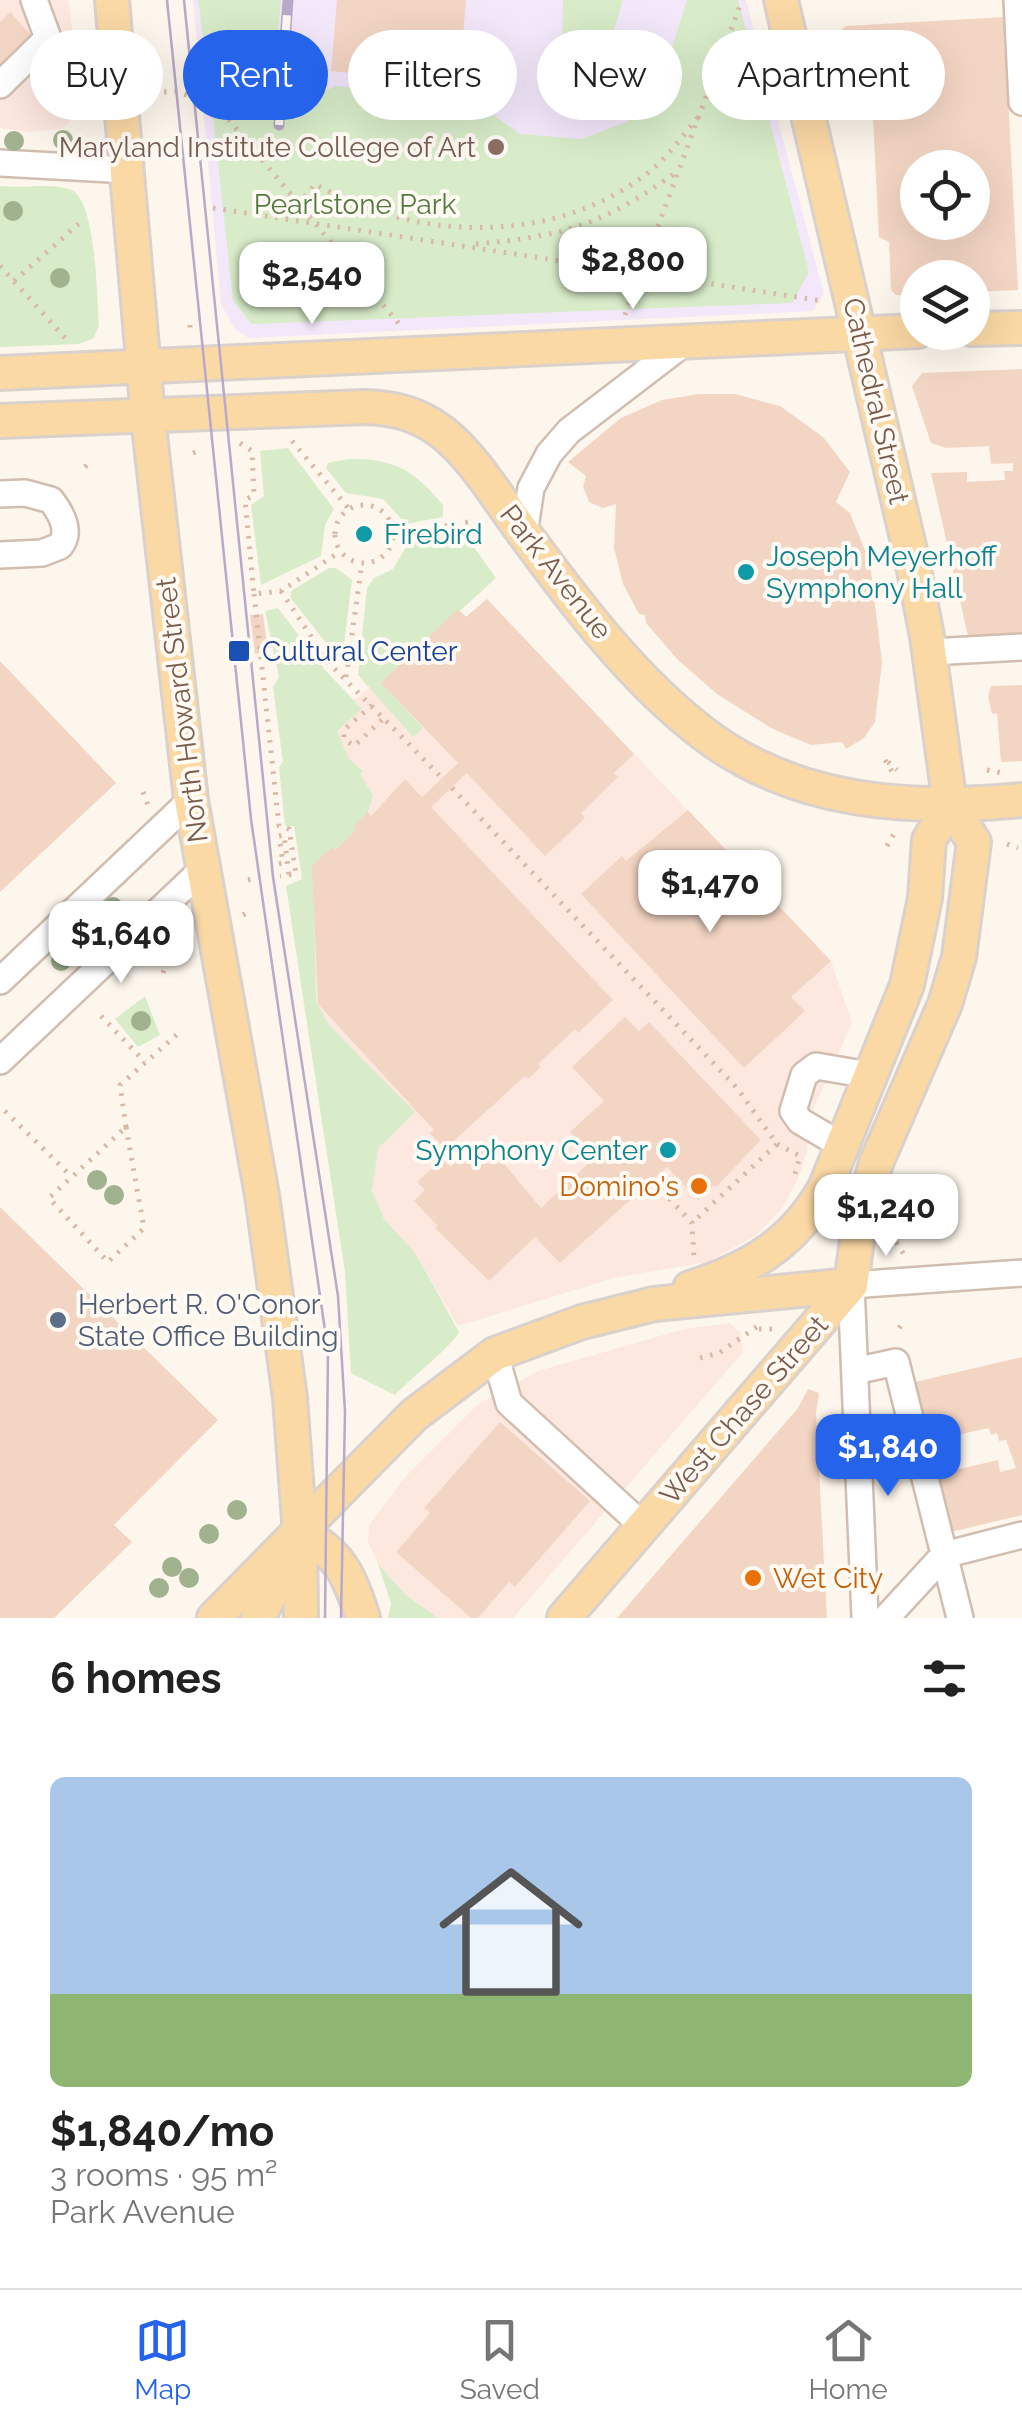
<!DOCTYPE html>
<meta charset="utf-8">
<style>
:root{--surface:#fff;--page:#f6f6f6;--text:#222;--muted:#767676;--line:#e0e0e0;--accent:#2563eb}
body{margin:0;font-family:Raleway,sans-serif;background:var(--page);color:var(--text);height:100vh;display:flex;flex-direction:column;font-size:38px;white-space:nowrap}
*{box-sizing:border-box;margin:0}
p{font-size:32px;color:var(--muted)}
.icon{flex:none;width:55px;height:55px;fill:none;stroke:currentColor;stroke-width:2;stroke-linecap:round;stroke-linejoin:round}
.map{position:relative;height:1618px;overflow:hidden}
.panel{display:flex;flex-direction:column;background:var(--surface);flex:1}
.panel>*{flex:none}
.banner{position:absolute;left:30px;top:30px;width:962px;height:90px;display:flex;gap:20px}
.tools{position:absolute;left:900px;top:150px;display:grid;gap:20px}
.tools a{display:grid;place-items:center;width:90px;height:90px;border-radius:50%;background:var(--surface);box-shadow:0 10px 40px #0002;font-size:50px}
.price{position:absolute;translate:-50% -85px;padding:0 22px;border-radius:20px;background:#fff;color:#222;font-size:32px;line-height:65px;filter:drop-shadow(0 2px 5px #0008)}
.price::after{content:'';position:absolute;left:50%;top:60px;width:30px;height:22px;margin-left:-15px;background:inherit;clip-path:polygon(0 0,100% 0,50% 100%)}
.price.current{background:var(--accent);color:#fff}
ul{padding:0;list-style:none}
li{display:grid;align-content:center;gap:20px;height:530px;padding:0 50px}
li+li{border-top:2px solid var(--line)}
li span{display:grid;place-items:center;height:310px;border-radius:15px;color:#555}
li>.icon{margin-inline-start:auto}
span .icon{width:180px;height:180px;fill:#fffc;stroke-width:1}
li b{font-size:42px}
h2{display:flex;justify-content:space-between;align-items:center;height:120px;padding:0 50px;font-size:42px}
.pill{padding:0 35px;border-radius:45px;background:var(--surface);box-shadow:0 10px 40px #0002;font-size:35px;line-height:90px}
.pill.current{background:var(--accent);color:#fff}
.menu{display:flex;justify-content:space-around;align-items:center;height:140px;border-top:2px solid var(--line);background:var(--surface);font-size:28px;color:var(--muted)}
.menu a{display:grid;justify-items:center;gap:5px}
.menu .current{color:var(--accent)}
.map>svg:first-child{display:block}
</style>
<div class="map">
<svg width="1022" height="1618" viewBox="0 0 1022 1618">
<rect width="100%" height="100%" fill="#fdf6ec"/>
<!-- commercial -->
<path fill="#fde8e0" d="M0,0H69L79,98L69,123L60,129L30,132L0,128Z
M487,599L831,961L852,1023L810,1117L807,1151L798,1179L781,1210L755,1236L707,1262L614,1278L458,1326L416,1254L389,1228L375,1202L371,1177L378,1149L414,1112L329,1025L316,1001L311,862L330,733L342,709L373,685L454,605L466,617Z
M729,1323L740,1332L743,1352L513,1618H438L406,1595L378,1564L368,1542L369,1525L407,1475L477,1405L538,1371L684,1329Z"/>
<!-- education -->
<path fill="#f3e8fa" d="M193,0H746L824,294L813,311L249,338L235,329L221,304Z"/>
<!-- green -->
<path fill="#d8ecc9" d="M198,0H281L273,94L254,99L207,74Z
M563,0H623L610,44L595,57H577L562,42Z
M687,0H738L809,272L792,303L251,324L233,300L210,89L254,118L337,86L472,100L520,134L581,139L627,122L659,89Z
M0,186C22,189 51,182 71,190C96,199 97,298 99,325L94,338L79,344L0,347Z
M288,448L334,509L325,525L321,556L261,585L251,505L264,496L260,451Z
M348,459C394,458 414,470 443,505V517L406,524L383,499L346,493L326,468L328,463Z
M458,533L466,536L496,578L381,683L423,728L413,737L358,675L367,588L374,578L393,569L408,544Z
M329,568H336L352,580L343,653L337,657L290,597L291,591Z
M278,608L325,670L362,709L337,731L349,759L363,771L360,774L373,795L368,812L353,827L356,830L335,850L332,847L313,872L316,1001L329,1025L415,1112L378,1149L372,1190L384,1219L416,1254L459,1332C456,1342 407,1382 395,1395L351,1373L345,1272L286,886L302,879L294,826H285L279,767L283,762L273,687L279,677L265,611Z
M145,996L160,1035L138,1047L115,1019Z
M378,1564L406,1595L438,1618H388L391,1603Z"/>
<!-- building -->
<path fill="#f3d5c3" fill-rule="evenodd" d="M337,0H466L458,92L359,84L360,74L331,71Z
M10,12L36,40L0,75V22Z
M1004,17L1018,290L972,292V278H918V295H896L891,290L889,242L879,237L869,40L845,41L841,30L846,26ZM918,168H972V222H918Z
M1022,369V643L970,645L931,473L967,472V482L1005,480L1004,471H1013V463L991,464L989,446L946,448L931,443L912,386L922,373Z
M699,394H735L780,406L823,437L850,472L836,502L850,513L870,563L882,662L875,722L864,738L846,749L842,742L811,745L773,729L717,694L678,660L646,623L645,615L639,614L623,584L614,548L616,504L603,508L589,502L583,487L586,476L568,462L621,418L662,400Z
M487,599L634,754L614,773L618,777L581,813L585,818L545,856L467,773L431,807L613,1000L578,1033L575,1029L538,1064L541,1067L528,1079L525,1076L445,1149L430,1133L434,1130L318,1004L312,866L332,847L335,850L356,830L353,827L368,812L371,816L405,779L422,797L458,763L381,683L458,609L466,617Z
M263,614L268,652L255,654L250,615Z
M0,661L116,783L0,892Z
M1022,685V761L1001,762L997,713L992,714L988,696L991,686Z
M688,810L831,961L791,997L805,1011L744,1068L581,894L622,856L626,861Z
M625,1017L639,1031L649,1022L761,1140L716,1187L714,1185L698,1200L667,1167L560,1263L535,1237L489,1281L435,1228L438,1226L414,1201L425,1190L417,1182L443,1158L451,1167L478,1141L498,1162L501,1160L541,1208L594,1158L570,1132L604,1101L572,1067Z
M0,1207L218,1420L114,1525L132,1542L54,1618H0Z
M1022,1357V1515L951,1532L938,1474L998,1460L1000,1472L1016,1468L1006,1440L999,1441L997,1433L991,1435L989,1428L929,1441L915,1382Z
M808,1389L819,1393L816,1413L827,1618H617L798,1408Z
M500,1422L590,1501L515,1587L509,1582L478,1618H471L396,1552L430,1513L424,1508Z"/>
<g fill="none" stroke-linecap="round" stroke-linejoin="round">
<!-- minor casing -->
<g stroke="#d1beb0" stroke-width="30">
<path id="minor" d="M1017,0L1022,102
M0,85L48,38L34,0
M0,163L128,170
M0,494L25,493L51,500C61,513 72,531 60,546L42,553L0,555
M524,534L531,488L549,454L569,431L688,340
M930,652L1022,647
M0,981L191,800
M0,1061L202,870
M841,1145L800,1121L793,1111L804,1075L816,1066L869,1075
M495,1354L509,1403L643,1526
M855,1371L896,1362L960,1618
M865,1618L851,1285L1022,1273
M886,1618L944,1555L1022,1535"/>
</g>
<!-- major casing -->
<g stroke="#dad1cd" stroke-width="38">
<path id="major" d="M112,0L148,417L191,800L262,1195L290,1398L300,1534L301,1618
M781,0L911,555L927,636L950,805L974,842L959,957L945,1004L876,1163L859,1225L851,1285
M972,329L1022,328
M0,373L918,331
M0,421L365,407C395,408 418,414 442,432C475,458 498,499 523,532C576,604 633,680 704,734C796,804 912,811 1022,800
M690,1288C750,1269 793,1244 825,1188L907,985L925,898L929,840L950,805
M300,1534C340,1551 350,1578 363,1618
M214,1618L414,1415L495,1354L582,1322L654,1304L851,1285
M258,1618L290,1556
M564,1618L851,1285"/>
</g>
<!-- path -->
<path stroke="#d9b8a5" stroke-width="5" stroke-dasharray="2.5 8" stroke-linecap="butt" d="M164,92L176,91L218,107L400,325
M298,205L315,184C415,242 555,246 649,172C669,156 684,134 700,115
M213,208L823,301
M476,244C566,236 604,224 678,171
M0,266L67,340
M14,281L82,221
M625,315L742,0
M190,325V331
M292,441L349,509
M240,443L252,451L254,495L245,500L254,594L281,591L341,551
M193,453L198,451
M85,467L91,460
M335 534a29 29 0 1 1 58 0a29 29 0 1 1-58 0Z
M393,535L474,521
M281,591L328,662L442,778
M254,594L279,826L289,829L296,874L280,876
M346,677L362,563
M372,705L344,730V739L354,746L384,718
M885,760L893,773
M888,762L897,770
M987,770L1003,773
M452,788L737,1088L777,1144L692,1223
M143,792L149,808
M1007,844L1018,848
M887,846L895,832
M279,864L283,863L279,836L284,835L289,875
M248,880L253,879
M243,915L252,910
M163,973L167,962
M101,1016L145,1062
M5,1111L72,1177
M126,1127L144,1228L108,1262L49,1198Z
M126,1127L120,1085L182,1030
M777,1144L800,1156L793,1181
M662,1191L692,1223L694,1258
M886,1243L896,1242L905,1256
M899,1328L903,1322
M759,1329H776
M700,1358L719,1353L758,1326"/>
<!-- minor -->
<use href="#minor" stroke="#fff" stroke-width="25"/>
<!-- major -->
<use href="#major" stroke="#fbd9a5" stroke-width="32"/>
<!-- tram -->
<path stroke="#b9a8c9" stroke-width="2.5" d="M167,0L251,819L328,1351L325,1618
M184,0L273,877L338,1296L345,1412L341,1618"/>
<!-- rail casing -->
<g stroke="#b9a8c9" stroke-width="11">
<path id="rail" d="M279,125L288,0"/>
</g>
<!-- rail -->
<use href="#rail" stroke="#fffaf3" stroke-width="8" stroke-dasharray="22" stroke-linecap="butt"/>
</g>
<!-- trees -->
<g fill="#a0b28e">
<circle cx="63" cy="140" r="10"/>
<circle cx="14" cy="141" r="10"/>
<circle cx="13" cy="211" r="10"/>
<circle cx="60" cy="278" r="10"/>
<circle cx="113" cy="907" r="10"/>
<circle cx="90" cy="930" r="10"/>
<circle cx="61" cy="961" r="10"/>
<circle cx="141" cy="1021" r="10"/>
<circle cx="97" cy="1180" r="10"/>
<circle cx="114" cy="1195" r="10"/>
<circle cx="237" cy="1510" r="10"/>
<circle cx="209" cy="1534" r="10"/>
<circle cx="172" cy="1567" r="10"/>
<circle cx="189" cy="1578" r="10"/>
<circle cx="159" cy="1588" r="10"/>
</g>
<!-- markers -->
<circle fill="#8d6e63" stroke="#fffaf3" stroke-width="4" cx="496" cy="147" r="10"/>
<g fill="#0f9aa8" stroke="#fffaf3" stroke-width="4">
<circle cx="364" cy="534" r="10"/>
<circle cx="746" cy="572" r="10"/>
<circle cx="668" cy="1150" r="10"/>
</g>
<rect fill="#1a4fb4" stroke="#fffaf3" stroke-width="4" x="227" y="639" width="24" height="24" rx="5"/>
<g fill="#e8710a" stroke="#fffaf3" stroke-width="4">
<circle cx="699" cy="1186" r="10"/>
<circle cx="753" cy="1578" r="10"/>
</g>
<circle fill="#5c6f8a" stroke="#fffaf3" stroke-width="4" cx="58" cy="1320" r="10"/>
<g text-anchor="middle" dominant-baseline="central" stroke-width="8" stroke-linejoin="round" paint-order="stroke">
<!-- education labels -->
<g font-size="28" fill="#785e54" stroke="#fffaf3" text-anchor="end">
<text x="476" y="147">Maryland Institute College of Art</text>
</g>
<!-- park labels -->
<g font-size="28" fill="#537a41" stroke="#fffaf3">
<text x="355" y="204">Pearlstone Park</text>
</g>
<!-- street labels -->
<g font-size="28" fill="#7a5c4d" stroke="#fffaf3">
<text transform="translate(876 401) rotate(77)">Cathedral Street</text>
<text transform="translate(556 572) rotate(52)">Park Avenue</text>
<text transform="translate(182 710) rotate(-97)">North Howard Street</text>
<text transform="translate(744 1410) rotate(-49)">West Chase Street</text>
</g>
<!-- culture labels -->
<g font-size="28" fill="#0d838f" stroke="#fffaf3" text-anchor="start">
<text x="384" y="534">Firebird</text>
<text x="766" y="556">Joseph Meyerhoff<tspan x="766" dy="32">Symphony Hall</tspan></text>
<text x="648" y="1150" text-anchor="end">Symphony Center</text>
</g>
<!-- transit labels -->
<g font-size="28" fill="#164399" stroke="#fffaf3" text-anchor="start">
<text x="262" y="651">Cultural Center</text>
</g>
<!-- food labels -->
<g font-size="28" fill="#c56008" stroke="#fffaf3" text-anchor="end">
<text x="679" y="1186">Domino's</text>
<text x="773" y="1578" text-anchor="start">Wet City</text>
</g>
<!-- service labels -->
<g font-size="28" fill="#4e5e75" stroke="#fffaf3" text-anchor="start">
<text x="78" y="1304">Herbert R. O'Conor<tspan x="78" dy="32">State Office Building</tspan></text>
</g>
</g>
</svg>
<div class="tools">
<a><svg class="icon" aria-label="locate" viewBox="0 0 24 24"><circle cx="12" cy="12" r="6"/><path d="M12 2v4M12 18v4M2 12h4M18 12h4"/></svg></a>
<a><svg class="icon" aria-label="layers" viewBox="0 0 24 24"><path d="M12 4l9 5-9 5-9-5zM3 14l9 5 9-5"/></svg></a>
</div>
<b class="price" style="left:633px;top:312px">$2,800</b>
<b class="price" style="left:312px;top:327px">$2,540</b>
<b class="price" style="left:710px;top:935px">$1,470</b>
<b class="price" style="left:121px;top:986px">$1,640</b>
<b class="price" style="left:886px;top:1259px">$1,240</b>
<b class="price current" style="left:888px;top:1499px">$1,840</b>
<div class="banner">
<a class="pill">Buy</a>
<a class="pill current">Rent</a>
<a class="pill">Filters</a>
<a class="pill">New</a>
<a class="pill">Apartment</a>
</div>
</div>
<section class="panel">
<h2>6 homes<svg class="icon" aria-label="filters" viewBox="0 0 24 24"><path d="M4 7h16M4 17h16"/><circle cx="9" cy="7" r="2"/><circle cx="15" cy="17" r="2"/></svg></h2>
<ul>
<li><span style="background:linear-gradient(#a9c7e8 70%,#8fb573 0)"><svg class="icon" aria-label="home" viewBox="0 0 24 24"><path d="M3 11l9-7 9 7M6 9v11h12V9"/></svg></span><div><b>$1,840/mo</b><p>3 rooms · 95 m²</p><p>Park Avenue</p></div></li>
</ul>
</section>
<nav class="menu">
<a class="current"><svg class="icon" aria-label="map" viewBox="0 0 24 24"><path d="M3 6l6-2 6 2 6-2v14l-6 2-6-2-6 2zM9 4v14M15 6v14"/></svg>Map</a>
<a><svg class="icon" aria-label="saved" viewBox="0 0 24 24"><path d="M7 4h10v16l-5-4-5 4z"/></svg>Saved</a>
<a><svg class="icon" aria-label="home" viewBox="0 0 24 24"><path d="M3 11l9-7 9 7M6 9v11h12V9"/></svg>Home</a>
</nav>
